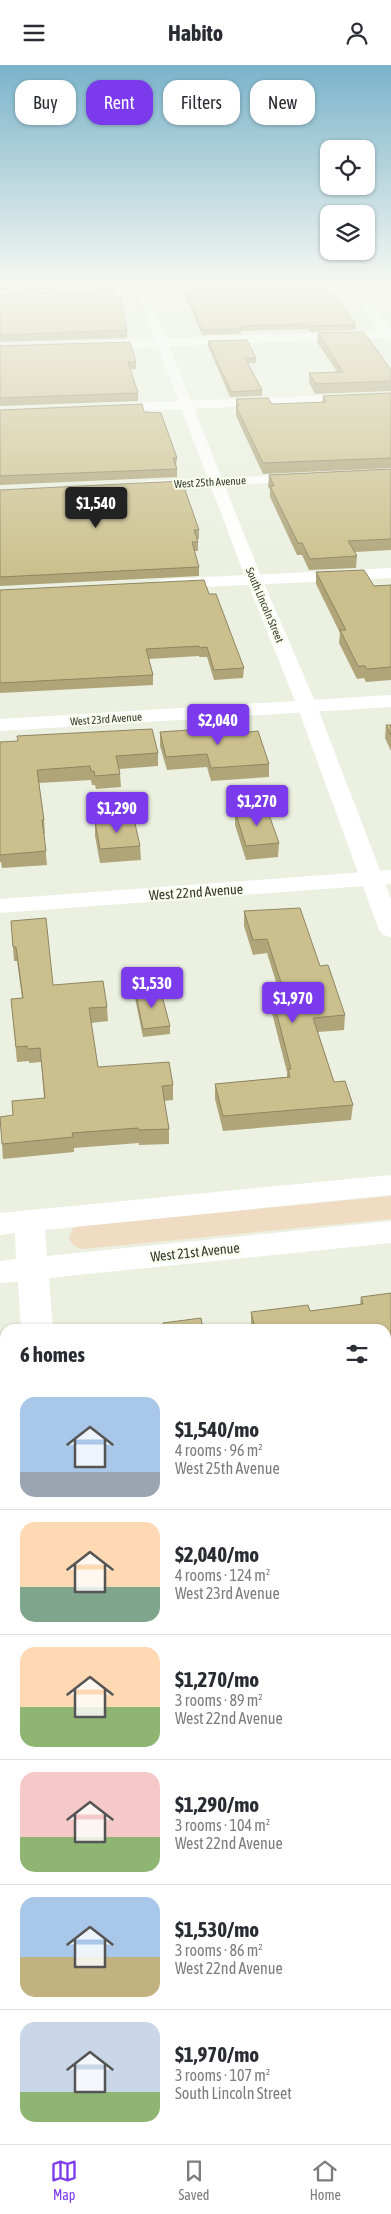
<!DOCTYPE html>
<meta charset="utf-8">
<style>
:root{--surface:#fff;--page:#f7f7f7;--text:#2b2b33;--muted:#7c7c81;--line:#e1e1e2;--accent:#7c3aed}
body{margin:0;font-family:"Asap Condensed",sans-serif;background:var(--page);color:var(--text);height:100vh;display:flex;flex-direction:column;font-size:19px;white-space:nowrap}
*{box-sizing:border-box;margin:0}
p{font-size:16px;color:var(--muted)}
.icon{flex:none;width:28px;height:28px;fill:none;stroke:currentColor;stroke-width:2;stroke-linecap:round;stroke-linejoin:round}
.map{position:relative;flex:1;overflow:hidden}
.panel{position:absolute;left:0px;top:1259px;width:391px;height:821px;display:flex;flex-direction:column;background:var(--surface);border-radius:15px 15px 0 0;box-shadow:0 1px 4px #0004}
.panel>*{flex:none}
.guide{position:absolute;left:15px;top:15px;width:361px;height:45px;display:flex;gap:10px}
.controls{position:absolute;left:320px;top:75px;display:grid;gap:10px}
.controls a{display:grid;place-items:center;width:55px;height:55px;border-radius:10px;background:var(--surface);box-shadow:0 1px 4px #0004;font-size:25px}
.price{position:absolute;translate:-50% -42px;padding:0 11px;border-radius:5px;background:var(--accent);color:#fff;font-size:16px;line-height:32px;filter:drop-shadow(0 1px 2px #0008)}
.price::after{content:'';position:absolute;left:50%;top:30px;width:15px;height:11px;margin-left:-8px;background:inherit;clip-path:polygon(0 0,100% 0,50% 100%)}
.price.on{background:#222;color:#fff}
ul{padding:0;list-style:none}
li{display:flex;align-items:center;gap:15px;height:125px;padding:0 20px}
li+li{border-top:1px solid var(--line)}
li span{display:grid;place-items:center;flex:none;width:140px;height:100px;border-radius:15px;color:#555}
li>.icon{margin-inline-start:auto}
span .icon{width:60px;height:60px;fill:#fffc;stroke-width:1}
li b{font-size:21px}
h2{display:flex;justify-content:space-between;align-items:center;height:60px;padding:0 20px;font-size:21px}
.tag{padding:0 18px;border-radius:15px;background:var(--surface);box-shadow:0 1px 4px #0004;font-size:18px;line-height:45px}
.tag.on{background:var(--accent);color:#fff}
header{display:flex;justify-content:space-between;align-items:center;height:65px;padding:0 20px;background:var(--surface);font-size:22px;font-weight:700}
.tab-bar{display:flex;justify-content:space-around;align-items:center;height:70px;border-top:1px solid var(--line);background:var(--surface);font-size:14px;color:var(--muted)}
.tab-bar a{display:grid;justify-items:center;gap:2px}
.tab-bar .on{color:var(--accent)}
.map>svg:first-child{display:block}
</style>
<header><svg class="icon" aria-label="menu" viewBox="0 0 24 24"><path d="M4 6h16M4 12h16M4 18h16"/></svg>Habito<svg class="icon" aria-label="person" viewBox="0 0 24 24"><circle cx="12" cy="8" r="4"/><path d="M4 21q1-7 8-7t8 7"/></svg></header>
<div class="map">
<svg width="391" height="2079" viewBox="0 0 391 2079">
<rect width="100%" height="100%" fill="#ebf0e0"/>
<!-- green -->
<path fill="#f0dcc2" d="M391,1131V1154L83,1184C75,1182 72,1180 69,1173L73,1163L80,1161Z"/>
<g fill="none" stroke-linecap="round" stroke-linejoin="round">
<!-- minor -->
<path fill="#fff" fill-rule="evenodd" d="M344,216H391V221L359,222L391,264V276L385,273L94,284L88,280L94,276L380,266L348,223L0,234V228Z
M391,328V336L106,347L99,343L106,339Z
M305,409L310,410L312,413L310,416L145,424L140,423L138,420L140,417L145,416Z
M391,503V513L166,524L160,523L158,519L160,515L166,514Z
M391,630V642L0,666V654Z
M391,805V819L0,848V834Z
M391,1110V1130L45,1165L47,1191L391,1156V1178L49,1213L53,1264H21L18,1217L0,1218V1196L16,1194L15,1168L0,1170V1148Z
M386,1694H391V1734H386Z
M5,1747V1789L0,1790V1748Z
M73,2075H121L120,2079H72Z"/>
<!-- tertiary -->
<path fill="#fff" fill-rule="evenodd" d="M133,216H143L262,514L317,641L391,834V872L383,870L379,865L297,641L246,514Z"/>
</g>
<!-- wall -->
<path fill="#afa579" d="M0,216H108V222L0,226Z
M179,216H284L180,220Z
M391,216V227L387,223L388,217Z
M185,225L331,231L356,260L355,265L310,267L308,264L241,266V269L202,270L185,230Z
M0,229L113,231L127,265V273L0,277Z
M318,268L391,305V326L315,329L309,317V308L337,307L317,277Z
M208,276L256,293V298H248L262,325V331L230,332L208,281Z
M0,281L136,297V304H130L138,328V336L0,341Z
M391,328V403L263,409L236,351V334L272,339L322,337L323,331Z
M0,345L144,347L177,393L176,401L177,404V412L0,420Z
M391,404V485L355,487L357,491L356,503L309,505L302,490H297L270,432V425L268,421L269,410Z
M0,425L199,465V474H197L198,477V486H194L199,502V511L0,521Z
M316,507L374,521L391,520V615L366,617L364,613L357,614L339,578L340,568L316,519Z
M0,525L209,529L244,603L243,613L214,615L207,592H199V591L149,594L153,610V620L0,628Z
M386,660H391V686L385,673Z
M160,667H249L269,699V712L211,716L207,702L167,705L160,681Z
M0,677L158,688V701L119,704L120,709L121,722L96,724L95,720H92L91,715L39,718L44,755L45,769H44L47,800L2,803L1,797H0Z
M235,746L279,778L278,792L246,795L235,760Z
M95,757L140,781L141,795L100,798L95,771Z
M244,846L320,901L345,950L344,965L318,967L334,1017L353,1040L351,1055L223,1066L215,1034V1019L287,1012V1007L272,948L273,934L281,933L267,888L253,890L244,861Z
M11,856L53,920L107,942L108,956L91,958L98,1002L173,1020V1035L164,1036L169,1064V1079L139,1080V1078L74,1083V1087L3,1094L2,1079L13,1050L44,1033L41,997L29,998V996L17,997L11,934L22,933L17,896H14Z
M135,925L170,961V969L143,972L135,933Z
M391,1228V1296L386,1297V1264H251V1247L310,1246L360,1240L361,1232Z
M391,1806V1887H386V1807Z
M238,2075H383L384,2079H238Z"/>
<!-- building -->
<path fill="#cbc08d" stroke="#8e8663" d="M0,216H88L0,219Z
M323,221L331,231H335L356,260L310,261L308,259L240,261L241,264L202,265L185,225Z
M112,225L113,231H120L127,265L0,270V229Z
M364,267L391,305V316L316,319L309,308L343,307L318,268Z
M247,275L256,293H245L262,325L231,327L208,276Z
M130,277L136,297H128L138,328L0,333V281Z
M391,328V393L263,398L236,341H239L236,334L268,333L272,339L326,337L323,331Z
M142,339L144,347L161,348L177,393H173L177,404L0,411V345Z
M391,404V474L348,476L357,491L310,494L302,478H298L270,421H274L269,410Z
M182,416L199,465H194L198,477H192L199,502L0,512V425Z
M364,505L374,521L391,520V602L367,604L365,601H358L340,565H346L316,507Z
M204,515L209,529H216L244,603L214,605L207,582L199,583V581L146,584L153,610L0,618V525Z
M386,660H391V670Z
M247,661L249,667L258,666L269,699L211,703L207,689L166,692L160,667Z
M152,664L158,688L116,691L120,709L95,711L94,706H91L90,701L37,705L44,755H42L46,786L0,790V677L18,676L17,671Z
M267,744L279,778L246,781L235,746Z
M134,754L140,781L100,784L95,757Z
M300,843L320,901L328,900L345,950L313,953L334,1017L345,1016L353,1040L223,1051L215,1019L290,1012L288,1004H291L273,934L286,933L267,874L253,875L244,846Z
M46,853L53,920L103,916L107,942L89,943L98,1002L169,997L173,1020L162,1021L169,1064L139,1065L138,1063L72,1068L73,1072L2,1079L0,1052L13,1050L12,1036L45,1033L40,983L28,984L27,981L16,982L11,934L23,933L16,882H13L11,856Z
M160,923L170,961L143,964L135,925Z
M391,1228V1281L386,1282V1264H255L251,1247L308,1240L310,1246L363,1239L361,1232Z
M201,1253L203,1264H163V1258Z
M391,1806V1871H386V1807Z
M241,2075H383L384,2079H241Z"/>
<!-- sky -->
<linearGradient id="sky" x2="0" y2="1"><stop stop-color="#7ab3ca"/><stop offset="0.43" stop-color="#f6f8f1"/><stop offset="1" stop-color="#f6f8f1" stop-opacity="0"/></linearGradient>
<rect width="391" height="507" fill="url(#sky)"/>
<g text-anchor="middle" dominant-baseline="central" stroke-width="4" stroke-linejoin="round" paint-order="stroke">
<!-- far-street labels -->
<g font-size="11" fill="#353731" stroke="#f8feee">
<text transform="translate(210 417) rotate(-3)">West 25th Avenue</text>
<text transform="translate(265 540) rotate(67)">South Lincoln Street</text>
<text transform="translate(106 654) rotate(-4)">West 23rd Avenue</text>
</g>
<!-- street labels -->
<g font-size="14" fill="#353731" stroke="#f8feee">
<text transform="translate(196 827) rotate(-4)">West 22nd Avenue</text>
<text transform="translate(195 1187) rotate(-6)">West 21st Avenue</text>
</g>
</g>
</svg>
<div class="controls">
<a><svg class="icon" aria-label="locate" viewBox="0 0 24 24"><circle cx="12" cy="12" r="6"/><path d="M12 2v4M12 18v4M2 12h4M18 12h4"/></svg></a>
<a><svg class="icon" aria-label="layers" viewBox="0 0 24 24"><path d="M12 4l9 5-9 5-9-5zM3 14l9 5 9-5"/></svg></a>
</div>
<b class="price on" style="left:96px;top:464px">$1,540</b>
<b class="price" style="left:218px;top:681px">$2,040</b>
<b class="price" style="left:257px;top:762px">$1,270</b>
<b class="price" style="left:117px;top:769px">$1,290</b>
<b class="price" style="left:152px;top:944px">$1,530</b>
<b class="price" style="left:293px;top:959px">$1,970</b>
<div class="guide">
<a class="tag">Buy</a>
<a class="tag on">Rent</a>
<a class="tag">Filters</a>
<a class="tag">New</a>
</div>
<section class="panel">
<h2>6 homes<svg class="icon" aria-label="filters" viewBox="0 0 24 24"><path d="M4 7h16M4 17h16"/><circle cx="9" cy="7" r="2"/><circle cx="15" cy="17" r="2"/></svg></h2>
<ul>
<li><span style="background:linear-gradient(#a9c7e8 75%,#9aa5b1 0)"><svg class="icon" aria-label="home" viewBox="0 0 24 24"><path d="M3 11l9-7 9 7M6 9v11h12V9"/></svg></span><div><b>$1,540/mo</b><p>4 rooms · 96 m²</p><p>West 25th Avenue</p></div></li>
<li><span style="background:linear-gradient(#ffd9b3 65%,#7fa58c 0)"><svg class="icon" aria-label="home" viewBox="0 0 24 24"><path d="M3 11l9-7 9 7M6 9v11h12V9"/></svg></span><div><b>$2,040/mo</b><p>4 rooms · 124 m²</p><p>West 23rd Avenue</p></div></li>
<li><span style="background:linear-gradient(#ffd9b3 60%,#8fb573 0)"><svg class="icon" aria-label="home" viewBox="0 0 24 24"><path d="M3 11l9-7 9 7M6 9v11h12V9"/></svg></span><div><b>$1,270/mo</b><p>3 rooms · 89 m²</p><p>West 22nd Avenue</p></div></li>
<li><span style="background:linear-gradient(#f6c9c9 65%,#8fb573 0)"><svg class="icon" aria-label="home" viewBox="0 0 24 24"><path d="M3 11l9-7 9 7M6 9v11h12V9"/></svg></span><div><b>$1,290/mo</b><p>3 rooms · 104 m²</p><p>West 22nd Avenue</p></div></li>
<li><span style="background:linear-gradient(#a9c7e8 60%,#c2b280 0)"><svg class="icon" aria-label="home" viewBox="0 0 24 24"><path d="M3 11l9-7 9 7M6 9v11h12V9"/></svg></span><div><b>$1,530/mo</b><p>3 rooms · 86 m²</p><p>West 22nd Avenue</p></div></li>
<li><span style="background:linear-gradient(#c9d6e8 70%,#8fb573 0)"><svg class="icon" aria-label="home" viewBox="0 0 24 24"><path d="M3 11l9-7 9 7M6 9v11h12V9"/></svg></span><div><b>$1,970/mo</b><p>3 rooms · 107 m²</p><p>South Lincoln Street</p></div></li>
</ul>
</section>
</div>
<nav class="tab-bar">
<a class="on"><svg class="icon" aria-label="map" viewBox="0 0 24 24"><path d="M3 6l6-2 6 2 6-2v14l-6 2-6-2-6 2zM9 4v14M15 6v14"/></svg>Map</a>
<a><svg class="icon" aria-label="saved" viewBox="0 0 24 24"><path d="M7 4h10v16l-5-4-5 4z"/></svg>Saved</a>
<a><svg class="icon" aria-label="home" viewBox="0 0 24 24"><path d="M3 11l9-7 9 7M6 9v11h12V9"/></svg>Home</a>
</nav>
